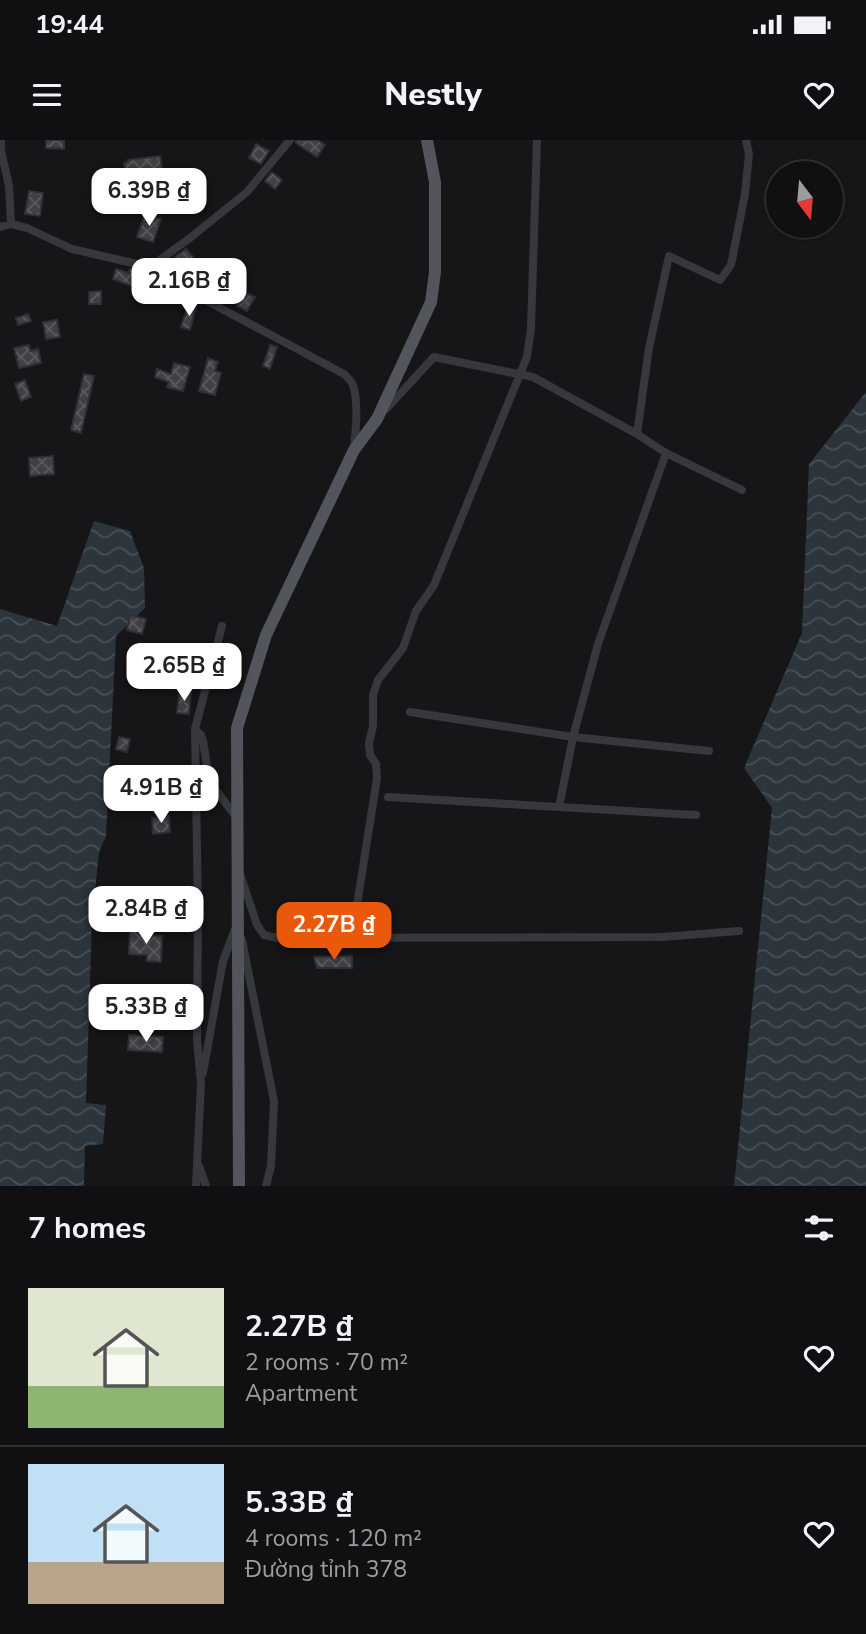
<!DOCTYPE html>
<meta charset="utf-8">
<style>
:root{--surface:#101012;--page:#19191b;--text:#f1f3f6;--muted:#9c9d9f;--line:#303032;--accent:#ea580c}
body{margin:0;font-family:"Nunito Sans",sans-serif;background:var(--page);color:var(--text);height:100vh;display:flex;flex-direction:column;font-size:26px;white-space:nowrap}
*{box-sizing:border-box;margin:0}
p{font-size:23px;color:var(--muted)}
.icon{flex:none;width:38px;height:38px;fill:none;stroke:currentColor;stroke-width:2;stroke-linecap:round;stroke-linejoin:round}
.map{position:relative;height:1046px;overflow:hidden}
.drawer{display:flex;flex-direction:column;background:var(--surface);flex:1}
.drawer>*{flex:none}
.needle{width:46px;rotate:164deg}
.controls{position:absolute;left:766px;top:21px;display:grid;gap:14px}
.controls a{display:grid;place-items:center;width:77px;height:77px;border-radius:50%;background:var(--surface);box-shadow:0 2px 5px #0004,0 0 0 2px var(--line);font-size:35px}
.price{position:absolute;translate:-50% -60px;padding:0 16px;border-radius:14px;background:#fff;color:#222;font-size:23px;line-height:46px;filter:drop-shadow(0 2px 4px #0008)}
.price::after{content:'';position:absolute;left:50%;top:42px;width:21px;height:16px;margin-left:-10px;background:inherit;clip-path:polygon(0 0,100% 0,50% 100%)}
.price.active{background:var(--accent);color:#fff}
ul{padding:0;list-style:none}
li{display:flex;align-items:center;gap:21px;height:175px;padding:0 28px}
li+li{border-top:2px solid var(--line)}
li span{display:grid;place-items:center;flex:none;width:196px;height:140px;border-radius:0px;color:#555}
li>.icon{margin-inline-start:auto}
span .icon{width:84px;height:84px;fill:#fffc;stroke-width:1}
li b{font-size:30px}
h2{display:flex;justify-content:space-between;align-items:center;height:84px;padding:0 28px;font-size:30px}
.status{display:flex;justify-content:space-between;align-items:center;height:49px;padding:0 35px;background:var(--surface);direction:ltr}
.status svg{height:19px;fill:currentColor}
header{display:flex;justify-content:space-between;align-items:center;height:91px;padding:0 28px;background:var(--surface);font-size:32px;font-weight:800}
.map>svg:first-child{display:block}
</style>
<div class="status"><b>19:44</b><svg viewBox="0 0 49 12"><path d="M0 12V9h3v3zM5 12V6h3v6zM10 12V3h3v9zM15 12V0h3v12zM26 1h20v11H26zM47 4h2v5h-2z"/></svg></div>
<header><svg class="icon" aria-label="menu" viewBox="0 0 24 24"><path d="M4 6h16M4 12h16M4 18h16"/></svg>Nestly<svg class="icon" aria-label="heart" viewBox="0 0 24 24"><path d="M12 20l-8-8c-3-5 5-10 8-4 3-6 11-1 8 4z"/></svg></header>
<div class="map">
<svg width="866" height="1046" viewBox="0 0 866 1046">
<defs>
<pattern id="water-waves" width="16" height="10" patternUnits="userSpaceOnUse" patternTransform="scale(1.75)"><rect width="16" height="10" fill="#2c353c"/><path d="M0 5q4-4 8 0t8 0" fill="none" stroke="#485056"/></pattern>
<pattern id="building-cross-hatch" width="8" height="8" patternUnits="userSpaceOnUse" patternTransform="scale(1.75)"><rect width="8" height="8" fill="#404145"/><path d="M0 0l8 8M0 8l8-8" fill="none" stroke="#595a5e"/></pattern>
</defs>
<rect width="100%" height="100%" fill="#161618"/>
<!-- water -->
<path fill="url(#water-waves)" d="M866,252V1046H734L772,668L744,628L802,493L809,324Z
M94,381L130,391L144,428L145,468L116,496L106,696L99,712L92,780L86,963L106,965L103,1004L85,1006L84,1046H0V469L57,486Z"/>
<!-- building -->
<path fill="url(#building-cross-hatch)" stroke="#303034" stroke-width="2" d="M46,0H64V9L46,8Z
M296,0H318L325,5L317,17L296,3Z
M256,4L269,11L261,24L249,18Z
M160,16L164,40L153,42L152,36L128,41L124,23L128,22V20Z
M272,32L282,40L275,49L265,41Z
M29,51L43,53L40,76L25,74Z
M158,54H167L166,71L157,70Z
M145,74L161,79L153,102L137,97Z
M186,109L196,120L186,129L175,117Z
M116,129L128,133L130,129L147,133L152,136L147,152L113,139Z
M101,151V164H89V152Z
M244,152L255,157L247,171L237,166Z
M188,165L196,167L190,190L181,187Z
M28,174L31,181L18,185L16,178Z
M57,180L60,197L46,199L43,182Z
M29,205L30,211L38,209L41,223L19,228L14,208Z
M270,205L277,207L270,229L263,226Z
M208,218L218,222L215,231L221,233L215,255L199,251Z
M174,223L190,227L183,251L167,247L169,242L155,237L157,229L171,234Z
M84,234L94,236L81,293L71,290Z
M25,240L31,257L21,261L15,244Z
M53,316L54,334L30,336L29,318Z
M130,475L146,479L142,494L127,490Z
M179,552L191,553L189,574L177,573Z
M119,597L130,599L127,612L116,609Z
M169,676L170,692L153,694L152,678Z
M130,791H143V795L162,796L161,822L147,821V815L129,814Z
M352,816V828H317L314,817Z
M157,861V863L168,864L170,881L142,883L141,873L145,871V865Z
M129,895L163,897L162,912L128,910Z"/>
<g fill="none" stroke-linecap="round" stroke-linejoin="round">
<!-- street -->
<path stroke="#37383d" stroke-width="8" d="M1,0V10L9,46L11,84
M0,87L11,84L27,88L72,109L150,127L192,153L344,234C347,237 350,240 352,243C359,258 356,290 354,307
M150,127L190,98L247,52L290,0
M386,269L434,217L533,237L637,294L666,313L742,350
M637,294L649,208L669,116L720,140L731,125L745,54L749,14L746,0
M410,572L573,597L709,611
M195,589L201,595L203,601L209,638L212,645L237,678
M388,657L696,675
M559,667L573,597L598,504L666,313
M240,734L257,785L264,795L277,798L661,797L739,791
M352,797L377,638L376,624L370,615L369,603L373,586V555L378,540L403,508L416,471L434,445L527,217L531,188L537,0
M242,800L274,961L271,1026L266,1046
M203,933L223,821L235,789
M199,1026L206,1046
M196,1046L201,943L197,900L198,770L195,589L222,486"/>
<!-- primary -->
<path stroke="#53555c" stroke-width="12" d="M239,1046L237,588L266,495L354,310L377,279L431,162L435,132V42L427,0"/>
</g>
</svg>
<div class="controls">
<a><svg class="needle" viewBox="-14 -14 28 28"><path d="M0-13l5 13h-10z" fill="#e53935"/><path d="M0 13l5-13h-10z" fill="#9c9d9f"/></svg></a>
</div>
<b class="price" style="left:149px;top:88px">6.39B ₫</b>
<b class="price" style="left:189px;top:178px">2.16B ₫</b>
<b class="price" style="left:184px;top:563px">2.65B ₫</b>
<b class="price" style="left:161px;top:685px">4.91B ₫</b>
<b class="price" style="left:146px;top:806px">2.84B ₫</b>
<b class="price active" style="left:334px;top:822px">2.27B ₫</b>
<b class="price" style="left:146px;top:904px">5.33B ₫</b>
</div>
<section class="drawer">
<h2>7 homes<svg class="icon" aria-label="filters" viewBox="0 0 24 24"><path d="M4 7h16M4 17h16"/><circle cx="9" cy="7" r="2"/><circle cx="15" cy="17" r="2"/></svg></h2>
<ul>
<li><span style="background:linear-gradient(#dfe7d0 70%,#8fb573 0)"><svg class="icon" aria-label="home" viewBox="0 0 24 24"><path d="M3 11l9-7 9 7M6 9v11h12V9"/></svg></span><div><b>2.27B ₫</b><p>2 rooms · 70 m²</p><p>Apartment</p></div><svg class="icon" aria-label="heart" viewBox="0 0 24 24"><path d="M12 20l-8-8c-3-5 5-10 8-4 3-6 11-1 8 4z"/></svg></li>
<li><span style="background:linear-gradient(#bfe0f5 70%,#b9a48a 0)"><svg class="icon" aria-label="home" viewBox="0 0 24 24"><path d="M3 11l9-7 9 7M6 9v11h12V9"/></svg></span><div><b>5.33B ₫</b><p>4 rooms · 120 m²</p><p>Đường tỉnh 378</p></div><svg class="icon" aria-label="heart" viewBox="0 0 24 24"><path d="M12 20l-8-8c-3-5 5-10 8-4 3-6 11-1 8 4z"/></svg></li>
</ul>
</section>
